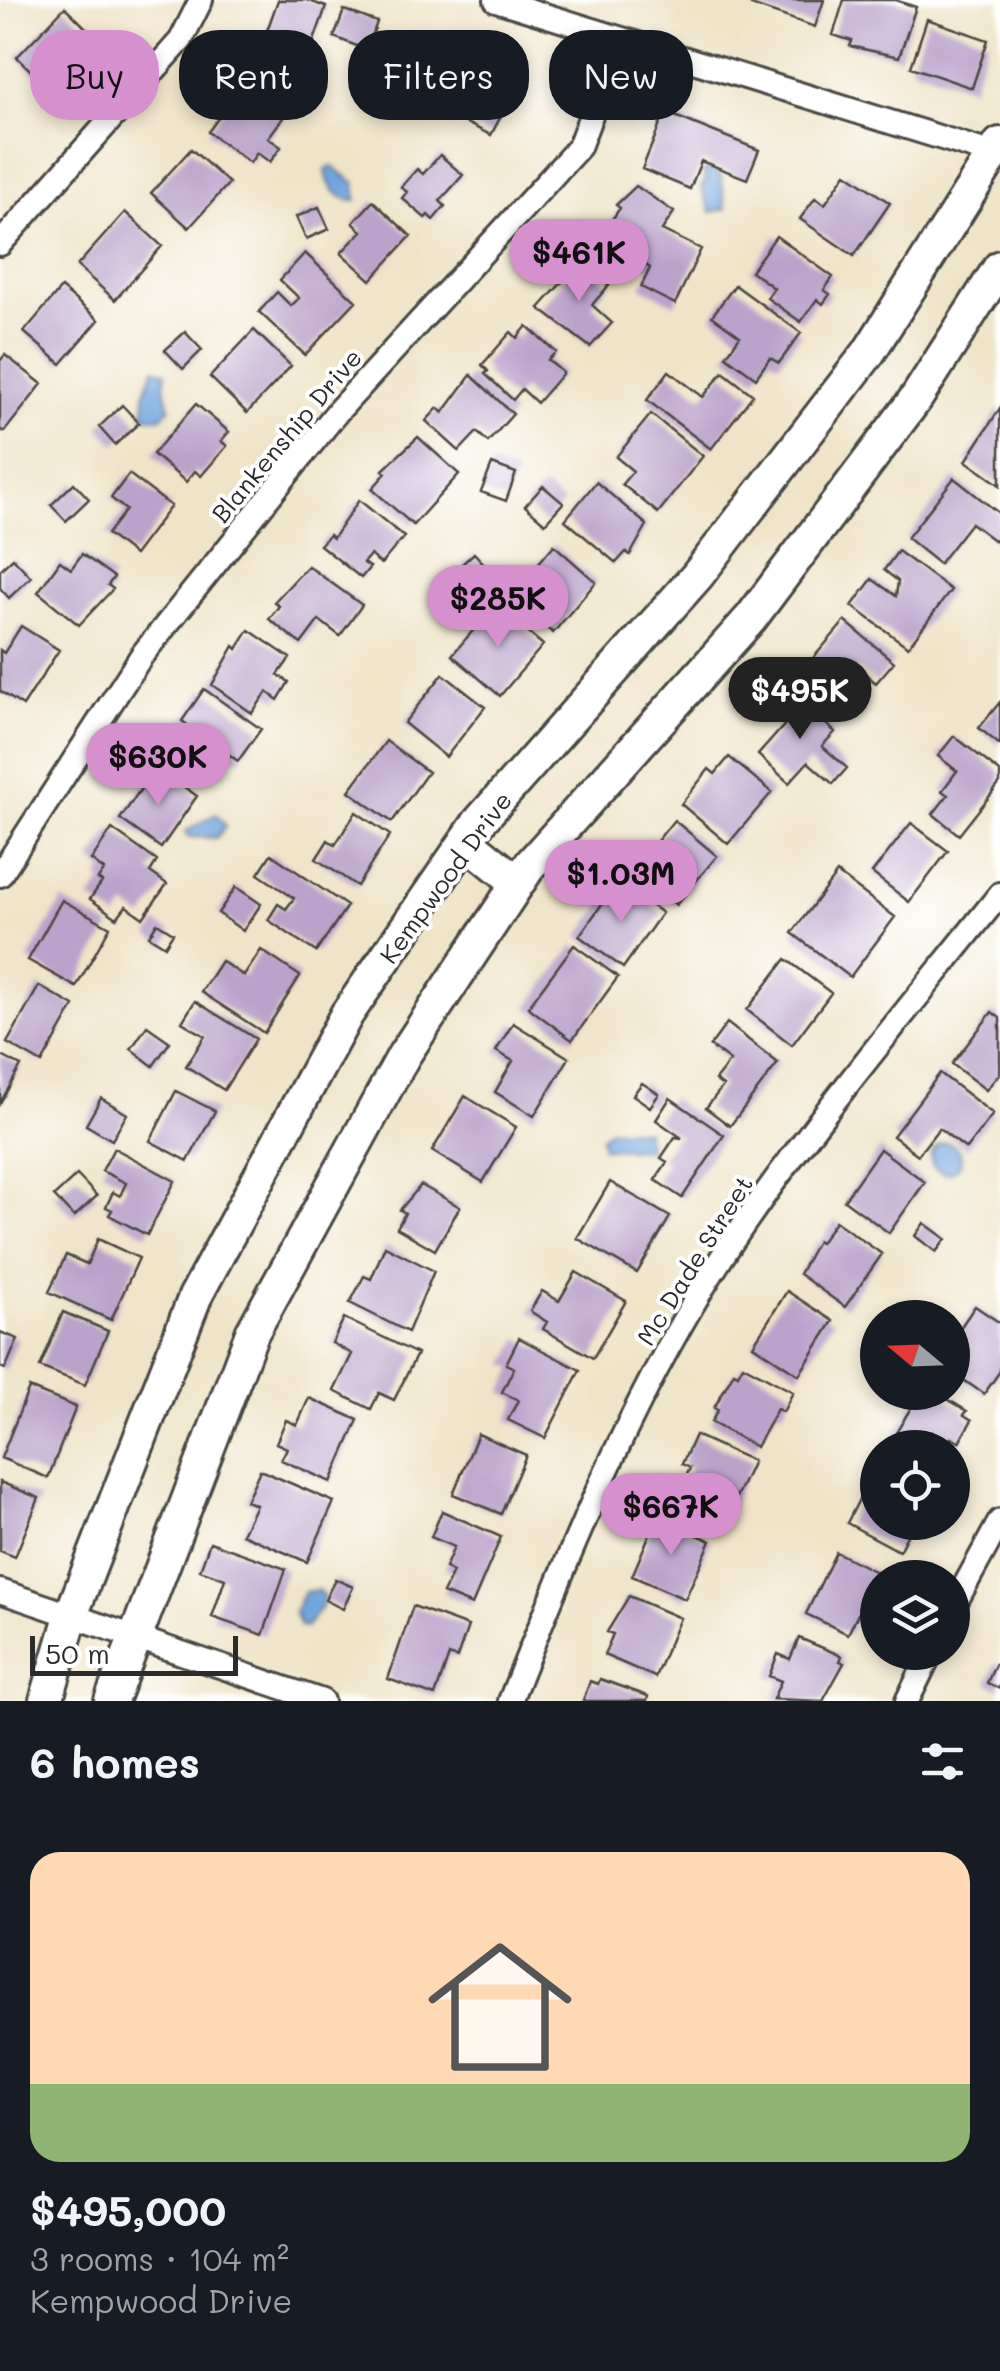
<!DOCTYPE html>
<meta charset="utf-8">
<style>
:root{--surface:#171b24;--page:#20242c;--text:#f1f3f6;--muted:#9ea1a6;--line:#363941;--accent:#d690ce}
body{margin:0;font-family:Mali,sans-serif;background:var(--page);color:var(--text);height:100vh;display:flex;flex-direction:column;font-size:38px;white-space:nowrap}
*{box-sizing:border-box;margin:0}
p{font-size:32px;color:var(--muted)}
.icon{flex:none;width:55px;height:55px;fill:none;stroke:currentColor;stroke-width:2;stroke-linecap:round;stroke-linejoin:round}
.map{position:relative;height:1701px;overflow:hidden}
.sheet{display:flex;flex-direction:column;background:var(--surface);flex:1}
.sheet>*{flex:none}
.hud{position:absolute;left:30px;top:30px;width:940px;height:90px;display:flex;gap:20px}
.needle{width:65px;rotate:289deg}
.fabs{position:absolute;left:860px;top:1300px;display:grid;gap:20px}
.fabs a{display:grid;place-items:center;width:110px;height:110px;border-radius:50%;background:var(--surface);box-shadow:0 5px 15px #0003;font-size:50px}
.scale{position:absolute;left:30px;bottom:25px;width:208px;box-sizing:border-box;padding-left:10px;border:5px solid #2b2b2b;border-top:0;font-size:28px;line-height:35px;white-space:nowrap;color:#2b2b2b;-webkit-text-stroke:8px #fff;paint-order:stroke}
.price{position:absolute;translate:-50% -85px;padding:0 22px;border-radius:35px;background:var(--accent);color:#111;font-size:32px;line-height:65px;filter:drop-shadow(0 2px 5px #0008)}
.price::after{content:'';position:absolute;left:50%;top:60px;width:30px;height:22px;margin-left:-15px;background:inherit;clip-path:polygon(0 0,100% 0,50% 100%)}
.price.current{background:#222;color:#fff}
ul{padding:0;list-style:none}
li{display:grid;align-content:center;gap:20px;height:530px;padding:0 30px}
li+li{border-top:2px solid var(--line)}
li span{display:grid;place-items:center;height:310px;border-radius:30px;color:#555}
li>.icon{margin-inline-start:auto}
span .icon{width:180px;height:180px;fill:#fffc;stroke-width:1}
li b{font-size:42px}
h2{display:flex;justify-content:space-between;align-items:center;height:120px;padding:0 30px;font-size:42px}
.tag{padding:0 35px;border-radius:40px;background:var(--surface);box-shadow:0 5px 15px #0003;font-size:35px;line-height:90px}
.tag.current{background:var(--accent);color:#111}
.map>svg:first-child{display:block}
</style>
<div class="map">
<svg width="1000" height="1701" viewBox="0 0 1000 1701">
<rect width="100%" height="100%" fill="#fff"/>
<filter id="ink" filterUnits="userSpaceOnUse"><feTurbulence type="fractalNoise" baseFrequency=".01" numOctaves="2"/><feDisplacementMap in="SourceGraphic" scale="20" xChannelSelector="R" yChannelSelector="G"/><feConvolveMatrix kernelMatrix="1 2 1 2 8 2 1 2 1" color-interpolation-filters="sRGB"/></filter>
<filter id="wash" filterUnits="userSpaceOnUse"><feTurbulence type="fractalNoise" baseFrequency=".0048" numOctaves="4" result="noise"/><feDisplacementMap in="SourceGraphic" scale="40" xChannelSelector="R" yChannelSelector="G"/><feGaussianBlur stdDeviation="2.25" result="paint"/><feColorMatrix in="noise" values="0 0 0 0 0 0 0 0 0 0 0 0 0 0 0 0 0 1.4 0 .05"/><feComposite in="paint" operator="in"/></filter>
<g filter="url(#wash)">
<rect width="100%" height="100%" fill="#efe4c7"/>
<!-- water -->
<path fill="#71a5de" stroke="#4e6884" stroke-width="2.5" d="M332,166L355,183L357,200C338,201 328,187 326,170Z
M709,168L721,175L726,209L711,212L701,186L706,180L703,172Z
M154,368L166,372L164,384L170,408L161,418L144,416L145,392Z
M216,814L226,826L216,838L189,837L185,832Z
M610,1129L646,1130L648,1150L603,1148L601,1137Z
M931 1158a15 15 0 1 1 30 0a15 15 0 1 1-30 0Z
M318,1590L323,1596L322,1606L306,1627L300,1626L294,1612L304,1592Z"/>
<g id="blocks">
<!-- building -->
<path fill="#baa3cb" d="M278,0H307L326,7L305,66L260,50Z
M752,0H824L815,27L751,5Z
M844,0H895L916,7L899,57L850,46L852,41L833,35Z
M65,7L96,38L47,87L17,57Z
M344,10L377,22L367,50L334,37Z
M927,19L988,40L972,88L911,67Z
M428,41L454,54L439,84L413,71Z
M478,63L518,82L510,99L499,93L493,105L504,110L491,135L452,116Z
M246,80L288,111L268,138L281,147L270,162L257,153L250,163L208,132Z
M665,112L759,150L747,179L701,161L690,189L642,169Z
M191,149L229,183L189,228L151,193Z
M440,155L463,175L440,201L445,206L433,220L428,215L425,218L402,198L407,192L401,187L417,169L423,174Z
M846,173L890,203L854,256L800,219L815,198L825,204Z
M636,186L674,212L662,230L701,249L675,304L641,287L650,268L602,234L620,208L616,205Z
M373,201L411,236L371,280L341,253L362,231L353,223Z
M319,207L329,229L306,239L296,217Z
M125,212L162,246L115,300L77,266Z
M776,236L833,277L824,290L830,294L823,304L817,299L801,322L767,298L774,288L751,271Z
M305,253L356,301L305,355L259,312L277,292L291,306L299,298L280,280Z
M582,260L609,285L592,305L612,323L590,347L539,308Z
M735,285L801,333L779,363L770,358L756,378L726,356L740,336L712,316Z
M61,288L99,320L61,364L24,332Z
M527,326L556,352L548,360L563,373L537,403L522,389L513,400L485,374L488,371L482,365L511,332L517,338Z
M254,330L291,366L247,413L210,377Z
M185,332L202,350L183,369L165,350Z
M5,355L42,384L4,432L0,429V361Z
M669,371L703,397L723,372L753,395L711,449L647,400Z
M471,375L513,414L488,442L477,432L459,451L426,421L438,408L443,413Z
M196,404L229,432L221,441L227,446L201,476L195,471L186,482L153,454Z
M122,405L139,423L115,445L99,427Z
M1000,408V485L966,461Z
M651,414L703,456L658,513L622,484L633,471L616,457Z
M418,437L459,474L413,525L372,489L386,473L383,470Z
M492,464L516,473L506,501L481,492Z
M129,474L171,506L134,555L107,534L126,510L111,498Z
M954,478L1000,514V535L995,541L971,523L939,564L907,538Z
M596,482L647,525L630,555L626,552L616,563L565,520Z
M74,483L89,499L66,521L51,505Z
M543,486L563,503L545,523L525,506Z
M359,500L404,537L381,564L370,555L363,563L370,567L361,578L320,545L329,535L333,538Z
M554,545L596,582L553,633L510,597Z
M898,551L951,590L908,647L852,606L872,579L896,596L898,581L884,570Z
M474,553L485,565L474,576L462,564Z
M82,554L114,577L108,585L113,589L79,625L38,592L60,561L71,569Z
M13,558L31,577L9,598L0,588V570Z
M308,566L362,605L340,636L319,620L301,644L269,619L279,606L274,602Z
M495,605L543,645L500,696L452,655Z
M845,621L894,662L876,683L858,668L843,685L837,680L820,700L796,678Z
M21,626L59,650L23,706L0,691V650L4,653Z
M249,630L290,658L278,675L289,682L278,700L267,692L252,713L212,685L234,646L237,649Z
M443,674L485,707L446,757L404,723Z
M787,688L835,732L822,746L847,768L833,784L808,762L789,783L758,755L787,722L771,708Z
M204,689L261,729L238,761L224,751L203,780L177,761L197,732L182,721Z
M1000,702V745L979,728Z
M954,736L1000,772V783L959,835L933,814L948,795L942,791L957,771L938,756Z
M386,741L428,772L392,822L349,791Z
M729,757L772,792L728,844L681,804L709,769L715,774Z
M156,767L197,796L161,848L120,819Z
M356,812L390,835L357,886L316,859L328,840L335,845Z
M674,820L717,856L676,905L634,868L637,864L632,860L649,842L653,846Z
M911,823L948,851L909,902L872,873Z
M112,829L157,861L150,872L167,884L143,918L126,906L117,918L90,899L102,882L98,879L104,870L91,860Z
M271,854L347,906L316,952L268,920L278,904L286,909L294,898L258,874Z
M837,873L895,917L850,977L792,933Z
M618,882L662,913L623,968L579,936Z
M236,887L261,904L243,931L218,913Z
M62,900L110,927L76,987L28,960Z
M157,923L173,933L165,946L149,936Z
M574,945L618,977L572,1040L528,1007Z
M261,950L300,976L264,1033L201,992L221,961L244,976Z
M786,959L831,993L792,1045L747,1010Z
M39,986L74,1006L42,1063L7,1043Z
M195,1001L256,1039L224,1090L186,1066L205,1036L182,1022Z
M992,1012L1000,1018V1073L986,1090L952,1064Z
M513,1023L569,1058L534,1116L495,1092L513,1061L496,1051Z
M727,1023L778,1063L730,1126L706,1108L723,1086L715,1080L730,1061L710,1046Z
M147,1026L170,1042L153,1066L131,1049Z
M0,1055L21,1066L0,1103Z
M940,1073L993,1114L966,1149L939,1128L918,1155L893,1136Z
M642,1083L659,1094L650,1107L633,1095Z
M176,1091L215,1111L188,1161L150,1141Z
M465,1096L516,1127L483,1182L432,1151Z
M101,1098L127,1114L112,1140L86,1125Z
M670,1098L724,1135L682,1198L655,1180L667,1162L661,1158L675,1137L682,1138L656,1120Z
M114,1148L175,1181L147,1235L109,1215L112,1210L106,1207L113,1192L120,1196L126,1183L102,1171Z
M880,1149L925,1182L889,1233L844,1200Z
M77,1175L97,1196L74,1217L54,1196Z
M610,1182L670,1217L637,1273L577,1238Z
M421,1185L460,1207L435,1250L397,1228L405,1213L400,1210Z
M835,1221L882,1254L845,1307L799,1274L817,1241L820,1243Z
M924,1223L946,1239L936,1252L915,1236Z
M98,1239L139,1258L111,1320L49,1292L66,1255L87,1264Z
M385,1246L434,1271L408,1332L350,1303L364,1276L371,1279Z
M576,1272L626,1301L593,1358L543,1329L547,1322L530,1311L542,1291L559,1301Z
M787,1291L833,1321L799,1375L753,1345Z
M975,1306L1000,1323V1371L984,1394L952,1372V1340Z
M63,1312L108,1331L85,1385L40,1367Z
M344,1318L417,1354L394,1400L379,1393L371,1409L334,1391L352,1354L332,1343Z
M0,1332L18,1339L5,1369L0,1367Z
M519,1338L580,1370L545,1438L508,1420L518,1400L502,1392L514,1368L506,1364Z
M743,1365L793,1392L783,1412L777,1409L756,1447L711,1422L718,1410L714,1408L734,1372L738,1374Z
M29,1388L76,1407L48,1478L1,1458Z
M920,1392H936L967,1411L964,1415L972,1420L959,1442L951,1438L945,1448L889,1445Z
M309,1398L358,1420L331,1482L281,1460L287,1448L276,1443L286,1420L297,1425Z
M478,1434L526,1455L501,1514L453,1494Z
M695,1435L753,1461L724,1523L675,1500L690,1468L682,1464Z
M260,1470L334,1502L307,1562L242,1534L256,1505L246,1501Z
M869,1480L878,1484V1522H914L899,1551L847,1523Z
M0,1482L39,1498L15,1557L0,1551Z
M442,1511L501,1537L472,1605L443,1593L453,1572L445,1568L454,1547L431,1537Z
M657,1517L711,1541L685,1599L632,1576Z
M210,1542L286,1569L263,1635L212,1617L225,1579L200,1570Z
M836,1552L888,1578H878L871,1605L864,1602L848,1634L806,1614Z
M335,1579L353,1587L343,1609L325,1600Z
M629,1596L680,1618L655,1677L604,1655L613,1634L607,1632Z
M413,1606L468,1626L457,1658L449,1655L435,1696L388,1679Z
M799,1638L842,1656L840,1661L844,1663L823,1701L773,1699L781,1681L769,1676L778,1654L790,1659Z
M996,1663L1000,1664V1689L987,1683Z
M600,1679L648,1696L647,1701H583L590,1681L598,1684Z"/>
</g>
</g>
<g filter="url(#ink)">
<use href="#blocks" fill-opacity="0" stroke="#484742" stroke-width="2.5"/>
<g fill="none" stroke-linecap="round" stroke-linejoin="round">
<!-- minor casing -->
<g stroke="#484742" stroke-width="28">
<path id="minor" d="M496,0L1000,156
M0,244L181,40L201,0
M0,875L142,655L338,411L579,147L619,41
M0,1591L322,1701
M952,1609L1000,1521
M510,1701C575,1537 643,1370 744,1224C823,1110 913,1003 1000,894
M907,1701L931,1652"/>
</g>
<!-- secondary casing -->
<g stroke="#484742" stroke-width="38">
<path id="secondary" d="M466,841L518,883
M46,1701L72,1613L195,1297L347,1014L479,822L697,576L869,352L1000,144
M111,1701L252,1333L404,1055L530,865L751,618L917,397L1000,267"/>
</g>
<!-- minor -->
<use href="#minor" stroke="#fff" stroke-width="22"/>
<!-- secondary -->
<use href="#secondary" stroke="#fff" stroke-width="32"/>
</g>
</g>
<g text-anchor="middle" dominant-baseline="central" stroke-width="8" stroke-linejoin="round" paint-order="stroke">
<!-- street labels -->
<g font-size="25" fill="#2b2b2b" stroke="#fff">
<text transform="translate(286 435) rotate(-50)">Blankenship Drive</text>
<text transform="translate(445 877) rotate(-54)">Kempwood Drive</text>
<text transform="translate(694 1260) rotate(-58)">Mc Dade Street</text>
</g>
</g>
</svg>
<div class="fabs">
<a><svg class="needle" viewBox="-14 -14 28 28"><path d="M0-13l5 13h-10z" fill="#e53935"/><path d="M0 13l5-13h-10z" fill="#9ea1a6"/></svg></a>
<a><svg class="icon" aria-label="locate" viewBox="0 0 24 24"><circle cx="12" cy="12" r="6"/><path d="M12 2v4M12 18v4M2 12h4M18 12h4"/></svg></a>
<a><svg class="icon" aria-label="layers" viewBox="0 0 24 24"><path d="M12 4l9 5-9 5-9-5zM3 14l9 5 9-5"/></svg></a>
</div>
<div class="scale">50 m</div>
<b class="price" style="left:579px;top:304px">$461K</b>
<b class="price" style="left:498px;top:650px">$285K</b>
<b class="price current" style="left:800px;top:742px">$495K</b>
<b class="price" style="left:158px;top:808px">$630K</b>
<b class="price" style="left:621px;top:925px">$1.03M</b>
<b class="price" style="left:671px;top:1558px">$667K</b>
<div class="hud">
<a class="tag current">Buy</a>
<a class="tag">Rent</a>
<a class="tag">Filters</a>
<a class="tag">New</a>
</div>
</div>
<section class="sheet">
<h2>6 homes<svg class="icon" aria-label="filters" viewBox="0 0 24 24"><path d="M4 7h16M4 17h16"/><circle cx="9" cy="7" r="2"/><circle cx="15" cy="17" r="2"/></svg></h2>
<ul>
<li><span style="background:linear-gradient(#ffd9b3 75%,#8fb573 0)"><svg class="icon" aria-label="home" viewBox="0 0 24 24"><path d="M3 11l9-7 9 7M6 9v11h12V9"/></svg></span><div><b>$495,000</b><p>3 rooms · 104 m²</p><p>Kempwood Drive</p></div></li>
</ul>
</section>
